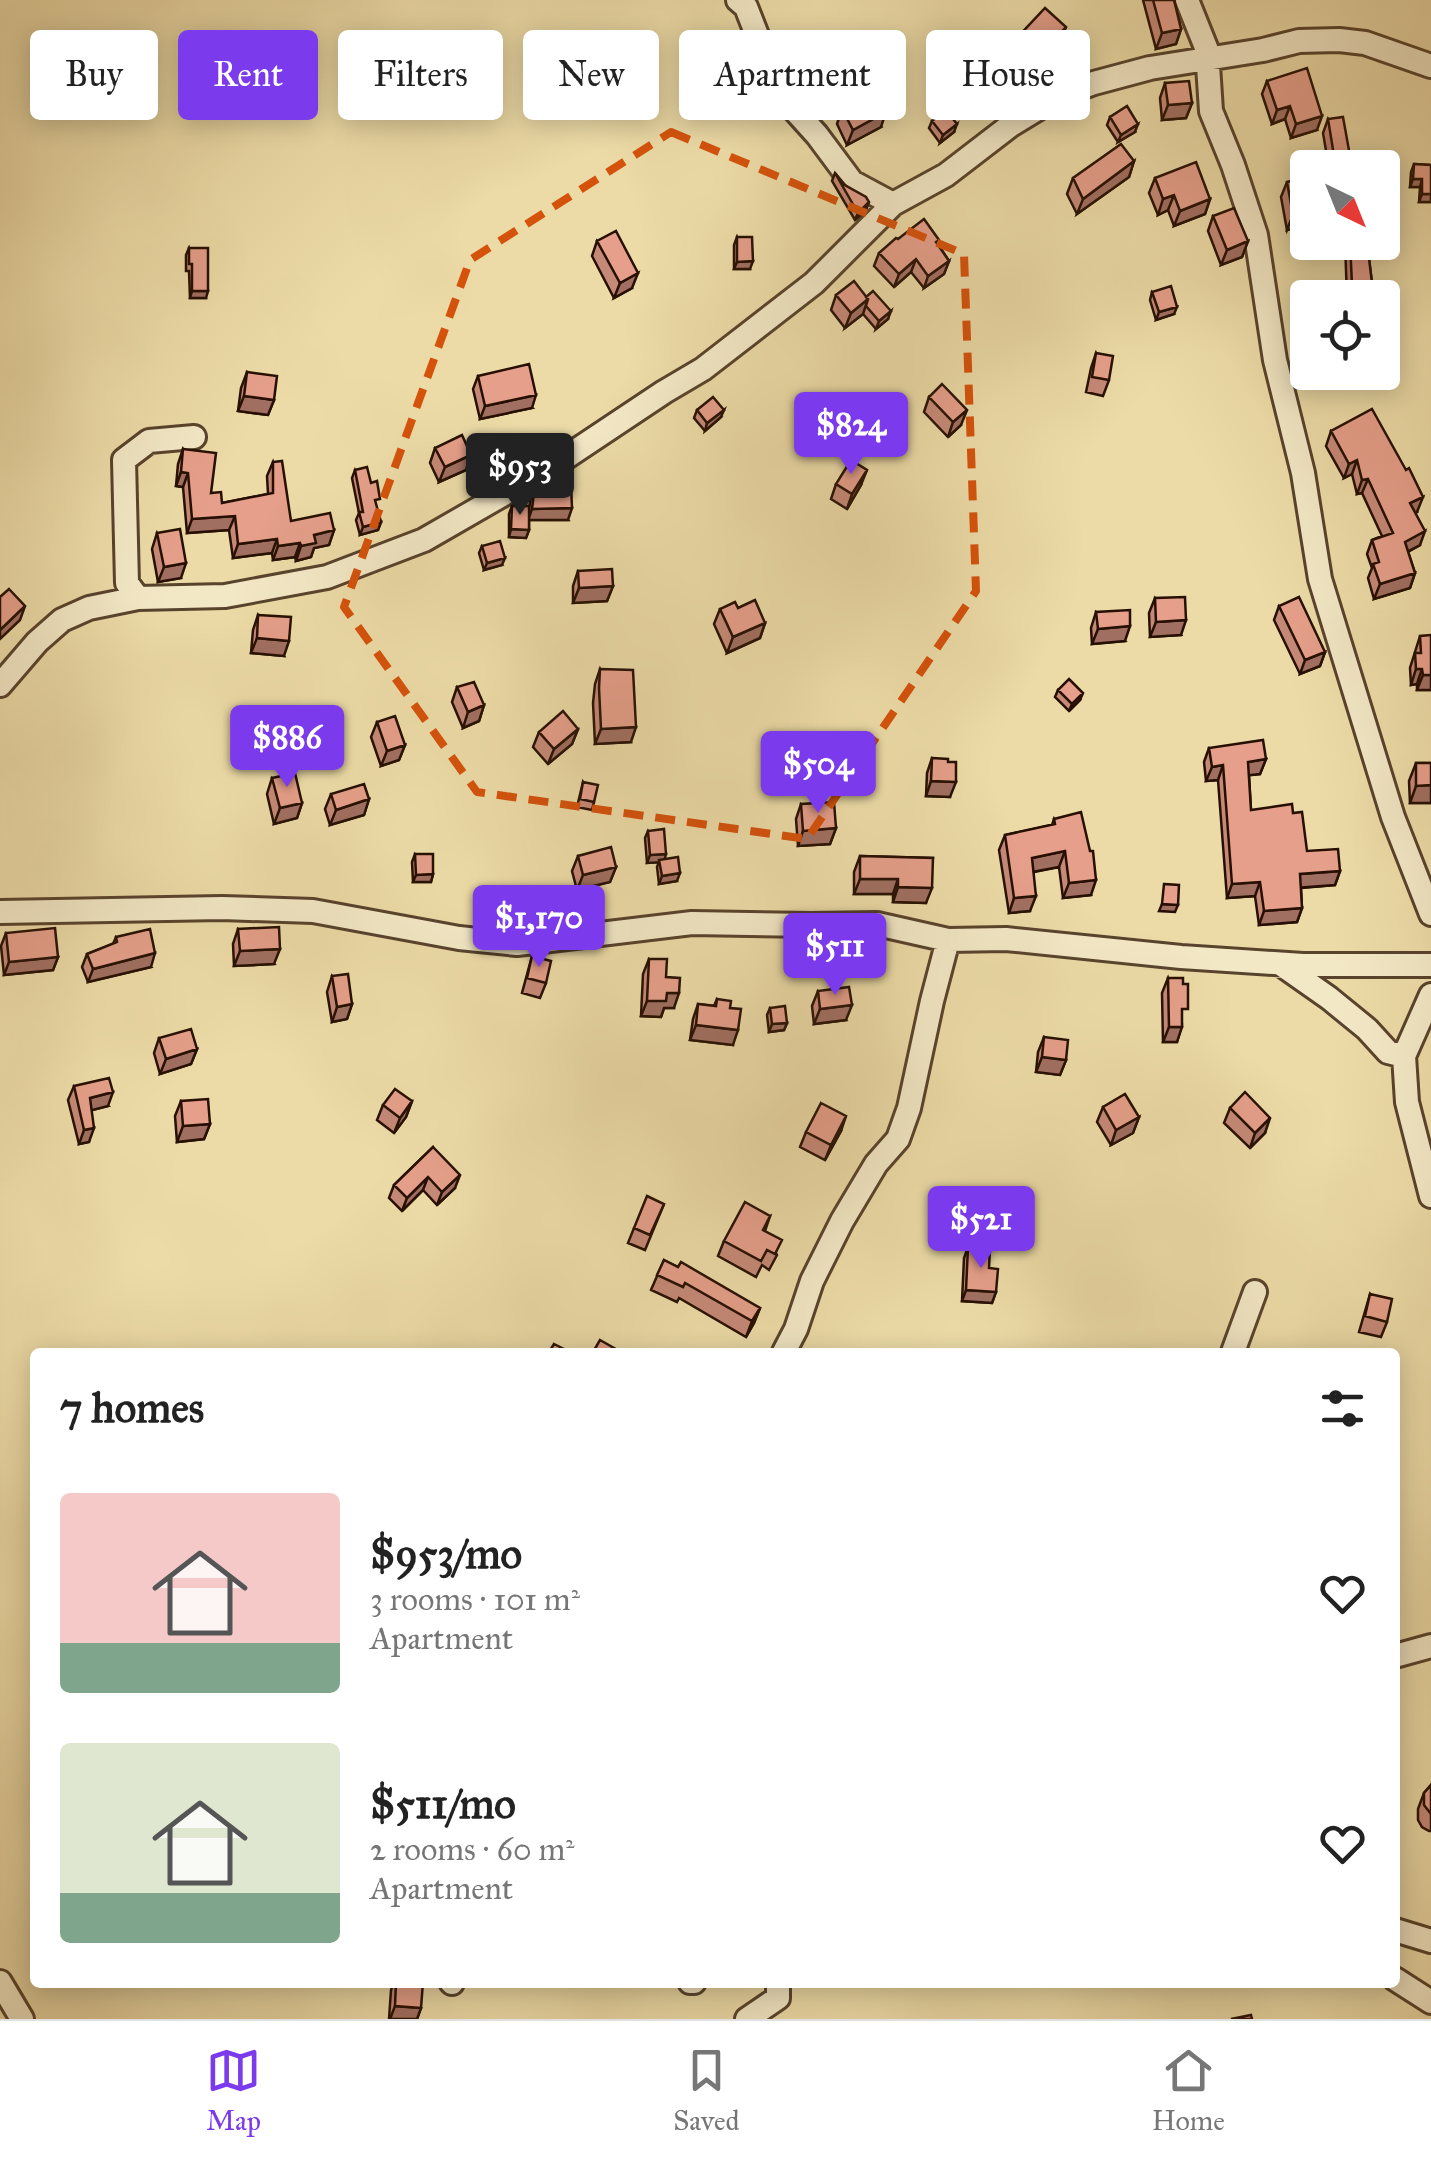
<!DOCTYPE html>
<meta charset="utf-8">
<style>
:root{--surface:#fff;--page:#f6f6f6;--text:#222;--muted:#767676;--line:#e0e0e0;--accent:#7c3aed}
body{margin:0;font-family:"IM FELL Great Primer",serif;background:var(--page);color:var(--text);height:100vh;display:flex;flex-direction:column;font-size:38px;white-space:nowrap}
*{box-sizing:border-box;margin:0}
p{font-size:32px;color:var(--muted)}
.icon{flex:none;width:55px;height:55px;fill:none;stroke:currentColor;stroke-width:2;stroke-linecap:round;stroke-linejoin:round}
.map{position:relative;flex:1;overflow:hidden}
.side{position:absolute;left:30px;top:1348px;width:1370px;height:640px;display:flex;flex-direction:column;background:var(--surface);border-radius:10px;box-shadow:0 5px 25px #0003}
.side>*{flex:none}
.guide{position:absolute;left:30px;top:30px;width:1372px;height:90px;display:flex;gap:20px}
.needle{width:65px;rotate:137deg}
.buttons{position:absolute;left:1290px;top:150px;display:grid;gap:20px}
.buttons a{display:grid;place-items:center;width:110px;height:110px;border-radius:10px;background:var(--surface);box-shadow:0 5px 25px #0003;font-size:50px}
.price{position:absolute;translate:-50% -85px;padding:0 22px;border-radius:10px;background:var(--accent);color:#fff;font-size:32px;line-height:65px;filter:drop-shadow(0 2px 5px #0008)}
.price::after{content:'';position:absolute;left:50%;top:60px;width:30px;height:22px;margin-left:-15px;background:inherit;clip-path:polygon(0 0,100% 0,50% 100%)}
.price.active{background:#222;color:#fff}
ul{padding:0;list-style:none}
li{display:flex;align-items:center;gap:30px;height:250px;padding:0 30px}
li span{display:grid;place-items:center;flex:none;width:280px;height:200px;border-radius:10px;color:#555}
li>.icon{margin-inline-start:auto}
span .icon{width:120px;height:120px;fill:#fffc;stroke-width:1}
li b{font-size:42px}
h2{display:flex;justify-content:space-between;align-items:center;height:120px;padding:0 30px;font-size:42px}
.tag{padding:0 35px;border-radius:10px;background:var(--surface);box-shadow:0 5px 25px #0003;font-size:35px;line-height:90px}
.tag.active{background:var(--accent);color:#fff}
.tabs{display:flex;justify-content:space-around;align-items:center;height:140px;border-top:2px solid var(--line);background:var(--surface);font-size:28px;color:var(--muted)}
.tabs a{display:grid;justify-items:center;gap:5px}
.tabs .active{color:var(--accent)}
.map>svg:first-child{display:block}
</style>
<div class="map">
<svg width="1431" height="2019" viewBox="0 0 1431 2019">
<rect width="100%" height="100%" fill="#ecdba7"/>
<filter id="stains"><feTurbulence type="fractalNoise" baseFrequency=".002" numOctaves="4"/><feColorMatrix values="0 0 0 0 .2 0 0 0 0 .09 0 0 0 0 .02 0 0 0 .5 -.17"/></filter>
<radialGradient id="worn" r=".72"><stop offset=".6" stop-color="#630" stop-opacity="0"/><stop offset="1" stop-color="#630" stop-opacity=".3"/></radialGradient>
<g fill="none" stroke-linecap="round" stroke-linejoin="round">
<!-- minor casing -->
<g stroke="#58432c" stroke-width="28">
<path id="minor" d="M738,0L746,7L780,94L817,135L852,182L893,204
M1187,0L1207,50L1211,111L1233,165L1256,235L1275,360L1303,473L1320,579L1393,817L1431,914
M138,598L127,583L124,460L149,441L194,437
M0,685L37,642L62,620L89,608L138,598L225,596L327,577L424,540L556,464L664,392L703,369L814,283L893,204L946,175L1011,125L1057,97L1094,83L1150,68L1263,50L1299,41L1339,40L1365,43L1431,66
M0,912L222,908L313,911L459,938L517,944L692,923L811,925L877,924L948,940L1006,939L1181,957L1303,965H1431
M1282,965L1329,998L1367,1029L1388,1052L1404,1056L1407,1102L1431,1196
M1404,1056L1431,995
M784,1352L796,1329L812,1281L842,1221L876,1164L898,1139L909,1108L932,1001L948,940
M1233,1352L1255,1292
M1395,1656L1431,1646
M1395,1930L1431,1941
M1395,1979L1431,2002
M0,1982L22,2019
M451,1982L452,1983
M690,1982H694
M747,2019L778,1998V1982"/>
</g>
<!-- minor -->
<use href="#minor" stroke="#f3e8c6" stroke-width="22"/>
</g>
<!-- wall -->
<path fill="#c58977" stroke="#271003" stroke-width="2.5" d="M1143,0H1174L1181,29L1176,44L1156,49Z
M1015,40L1060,42L1031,73L988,112L975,98L981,83L1011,57L1009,55Z
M1267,81L1317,130L1291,138L1285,119L1272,124L1262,94Z
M1165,83L1192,103L1186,118L1162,120L1160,98Z
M842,109L881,127L847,145L837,124Z
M1110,117L1135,132L1118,142L1107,125Z
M1328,119L1350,156L1356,168H1329L1323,133Z
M932,121L954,132L940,143L929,128Z
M1134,161L1129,177L1077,214L1067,194L1073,178Z
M1414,164L1431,165V202H1419L1420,187H1410L1411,172Z
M835,173L866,210L855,220L832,181Z
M1155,178L1210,199L1205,214L1174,226L1168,210L1158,215L1149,193Z
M1308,178L1287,230L1281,197L1287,182Z
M1213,216L1248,241L1242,257L1221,265L1208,231Z
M737,237L750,269H734V245Z
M898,239L938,244L949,261L944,274L924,288L911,272L894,287L874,266L879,253Z
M597,241L632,288L614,298L592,256Z
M1345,242H1367L1372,283L1367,296L1347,298Z
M189,248L206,298H190L189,271H186V255Z
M1152,292L1174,314L1156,320L1150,300Z
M836,295L866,297L888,319L876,329L863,314L845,328L831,310Z
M1096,353L1109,380L1103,396L1086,392L1091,368Z
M247,372L274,400L268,415L238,411L241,388Z
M478,376L532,408L480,419L473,389Z
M929,397L961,425L948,437L924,412Z
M697,410L721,417L705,431L694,418Z
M1331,431L1417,512L1415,513L1420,545L1408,552L1415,573L1410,588L1374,599L1368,578L1372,568L1367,554L1372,540L1382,536L1362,493L1357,494L1352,474L1344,478L1326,446Z
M435,448L466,470L439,482L430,463Z
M183,449L211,493L222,503L268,494L267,476L273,462L291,521L334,530L329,545L314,548L311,557L296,561L295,557L273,560L272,553L233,558L229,530L187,533L183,487L176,486L178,464Z
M355,470L381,522L378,530L360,535L356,520L359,513L352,478Z
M535,484L568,520H529V530L526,538L509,537V514L512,506L529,509L531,496Z
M836,484L861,485L847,509L831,499Z
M157,533L181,578L158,582L152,549Z
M482,546L502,565L484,570L479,553Z
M578,571L613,586L607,601L573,603V586Z
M1155,598L1181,635L1150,637L1149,613Z
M1279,606L1325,652L1320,666L1300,674L1274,620Z
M738,608L765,623L760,638L727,653L714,624L720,609Z
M1096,612L1125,641L1092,644L1091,628Z
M258,615L284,656L251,653L253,630Z
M1420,636L1431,690H1417V684L1411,685L1410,668Z
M600,669L631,742L595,744L593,703L595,684Z
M457,687L484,705L479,721L463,728L452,702Z
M1058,690L1080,700L1069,711L1055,697Z
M377,722L405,745L399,760L381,766L371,737Z
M578,729L572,744L548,764L533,747L539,732Z
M1209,748L1266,759L1260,774L1249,775L1251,810L1293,813L1307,851L1340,871L1335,885L1301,888L1302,908L1297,922L1259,925L1255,896L1227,898L1218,780L1206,781L1204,762Z
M932,758L948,762L950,797L926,796L927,773Z
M1416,763H1431V803H1410L1409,781Z
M272,778L302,803L297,818L274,824L267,794Z
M583,782L594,802L592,810L577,807Z
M331,794L369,799L364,815L330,825L325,809Z
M801,804L836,828L830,844L798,846L796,819Z
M1054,819L1091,895L1063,898L1059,867L1034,872L1030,911L1009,913L999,850L1005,835L1052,825Z
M648,831L665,859L677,881L659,884L657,867L659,862L647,863L645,838Z
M415,854L433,874L431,882H413L412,862Z
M578,856L616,867L610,882L577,890L572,871Z
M860,856L933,858L926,903L893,902V894H854V872Z
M238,929L274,964L234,966L233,944Z
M6,933L58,957L53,970L4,975L1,946Z
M116,937L151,967L88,982L82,967L87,954L113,944Z
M532,956L546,983L540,998L522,993Z
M649,959L666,977L674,1008H664L661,1017L641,1016L643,974Z
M332,976L352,1004L347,1019L332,1022L327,992Z
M1168,978L1182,1024L1177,1042H1163L1162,993Z
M818,991L846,1020L814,1024L812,1006Z
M717,999L730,1008L733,1045L690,1040L693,1019L698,1004L714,1006Z
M770,1008L787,1023L784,1030L769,1032L767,1015Z
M1044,1037L1066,1060L1060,1075L1036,1072L1038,1052Z
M159,1038L197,1049L191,1064L160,1074L154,1053Z
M74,1086L108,1106L92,1110L89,1142L79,1144L68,1100Z
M181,1101L210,1124L204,1139L177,1142L175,1116Z
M412,1101L406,1117L394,1133L377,1120L383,1105Z
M1103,1107L1139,1117L1133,1133L1111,1145L1097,1122Z
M1230,1108L1265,1133L1250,1148L1224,1123Z
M841,1131L825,1160L800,1147L806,1132Z
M433,1147L455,1188L437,1205L423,1190L402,1211L389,1198L394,1185Z
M664,1204L645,1250L628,1243L634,1228Z
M770,1216L765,1231L777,1255L769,1270L762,1265L756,1277L718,1256L724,1241Z
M968,1247L989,1268L996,1292L992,1303L962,1301L964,1258Z
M664,1260L760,1308L754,1323L746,1337L679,1298L677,1302L651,1290Z
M1370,1294L1387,1322L1381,1337L1359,1332Z
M1431,1785V1831H1429L1422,1827L1418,1820V1809L1424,1793Z
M394,1982H396L421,2008L417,2019H389L391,1990Z"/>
<!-- shaded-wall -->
<path fill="#a06f61" stroke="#271003" stroke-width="2.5" d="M1066,27L1060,42L1031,73L988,112L993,97Z
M1181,29L1176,44L1156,49L1162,33Z
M1192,103L1186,118L1162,120L1168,105Z
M1290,106L1285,119L1272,124L1277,110Z
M886,112L881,127L847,145L853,130Z
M1322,116L1317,130L1291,138L1296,124Z
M957,124L954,132L940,143L943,135Z
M1138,124L1135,132L1118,142L1121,135Z
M1134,161L1129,177L1077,214L1083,199Z
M1413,179H1422L1420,187H1410Z
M1422,194H1431V202H1419Z
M1174,195L1168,210L1158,215L1163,199Z
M1210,199L1205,214L1174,226L1180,211Z
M869,202L866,210L855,220L858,213Z
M1308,212V226L1287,230L1293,215Z
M1248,241L1242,257L1221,265L1227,250Z
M916,259L911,272L894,287L899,274Z
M753,261L750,269H734L737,262Z
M949,261L944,274L924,288L928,276Z
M638,273L632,288L614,298L620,283Z
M1372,283L1367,296L1347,298L1352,285Z
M192,291H208L206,298H190Z
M868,299L863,314L845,328L851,313Z
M1177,307L1174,314L1156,320L1159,312Z
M891,311L888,319L876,329L879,321Z
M536,395L532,408L480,419L485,406Z
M244,396L274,400L268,415L238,411Z
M724,410L721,417L705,431L707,423Z
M967,410L961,425L948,437L953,422Z
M471,455L466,470L439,482L445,467Z
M1357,460L1352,474L1344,478L1349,464Z
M867,470L861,485L847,509L852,494Z
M181,472L188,473L183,487L176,486Z
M1368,479L1362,493L1357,494L1362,480Z
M1423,497L1417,512L1405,518L1410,503Z
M572,508L568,520H528L532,509Z
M235,516L229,530L187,533L192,519Z
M381,522L378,530L360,535L363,527Z
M511,529L529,530L526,538L509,537Z
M334,530L329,545L314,548L311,557L296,561L301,546L314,535Z
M1425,531L1420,545L1399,556L1405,542Z
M277,539L272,553L233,558L238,544Z
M300,543L295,557L273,560L278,546Z
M505,558L502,565L484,570L487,563Z
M186,563L181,578L158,582L164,567Z
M1415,573L1410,588L1374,599L1380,584Z
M613,586L607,601L573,603L579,588Z
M25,606L20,620L0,639V630Z
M1186,620L1181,635L1150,637L1156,622Z
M765,623L760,638L727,653L733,637Z
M1130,626L1125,641L1092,644L1098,629Z
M257,638L289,641L284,656L251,653Z
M1325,652L1320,666L1300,674L1305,660Z
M1416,669H1422L1417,684L1411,685Z
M1423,675H1431V690H1417Z
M1083,693L1080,700L1069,711L1072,704Z
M484,705L479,721L463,728L468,712Z
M636,727L631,742L595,744L601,729Z
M578,729L572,744L548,764L554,749Z
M405,745L399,760L381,766L387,751Z
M1266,759L1260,774L1243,776L1248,762Z
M1223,765L1218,780L1206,781L1212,767Z
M931,781L956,782L950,797L926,796Z
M1431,785V803H1410L1416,786Z
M369,799L364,815L330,825L336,810Z
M302,803L297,818L274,824L280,808Z
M836,828L830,844L798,846L803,831Z
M1065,851L1059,867L1027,873L1032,858Z
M666,854L664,862L647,863L650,855Z
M616,867L610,882L577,890L583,875Z
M1340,871L1335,885L1295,888L1300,874Z
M680,873L677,881L659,884L662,876Z
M433,874L431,882H413L416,875Z
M860,879H898L893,894H854Z
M1096,880L1091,895L1063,898L1069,883Z
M1260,882L1255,896L1227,898L1232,884Z
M898,887L932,888L926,903L893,902Z
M1036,896L1030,911L1009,913L1014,898Z
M1162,904L1178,905L1175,912L1159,911Z
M1302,908L1297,922L1259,925L1264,911Z
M280,949L274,964L234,966L240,951Z
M155,953L151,967L88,982L93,969Z
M58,957L53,970L4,975L9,962Z
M667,993H679L674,1008H664L661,1017L641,1016L647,1001Z
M352,1004L347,1019L332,1022L337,1007Z
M852,1005L846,1020L814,1024L820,1009Z
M787,1023L784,1030L769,1032L772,1024Z
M696,1025L738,1030L733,1045L690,1040Z
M1169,1027H1182L1177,1042H1163Z
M197,1049L191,1064L160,1074L166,1059Z
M1042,1057L1066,1060L1060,1075L1036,1072Z
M113,1092L108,1106L85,1112L90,1098Z
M412,1101L406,1117L394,1133L400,1118Z
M846,1116L841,1131L825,1160L831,1145Z
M1139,1117L1133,1133L1111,1145L1116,1130Z
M1270,1118L1265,1133L1250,1148L1255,1133Z
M210,1124L204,1139L177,1142L183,1126Z
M94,1128L89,1142L79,1144L84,1130Z
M460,1175L455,1188L437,1205L442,1192Z
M428,1177L423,1190L402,1211L407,1198Z
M966,1290L996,1292L992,1303L962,1301Z
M760,1308L754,1323L746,1337L752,1321Z
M395,2006L421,2008L417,2019H390Z"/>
<!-- building -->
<path fill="#e59f8a" stroke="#271003" stroke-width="2.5" d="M1153,0H1174L1181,29L1162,33Z
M1045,8L1066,27L1036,58L993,97L981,83L1022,47L1015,40Z
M1307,68L1322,116L1296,124L1290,106L1277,110L1267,81Z
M1189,81L1192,103L1168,105L1165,83Z
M876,92L886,112L853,130L842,109Z
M1127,106L1138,124L1121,135L1110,117Z
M946,110L957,124L943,135L932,121Z
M1343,117L1350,156H1354L1356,168H1336L1328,119Z
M1121,144L1134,161L1083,199L1073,178Z
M1196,162L1210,199L1180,211L1174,195L1163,199L1155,178Z
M1414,164L1431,165V194H1422V179H1413Z
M835,173L843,184L866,197L869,202L858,213Z
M1308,178V212L1293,215L1287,182Z
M1234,208L1248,241L1227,250L1213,216Z
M924,219L939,240L936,242L949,261L928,276L916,259L899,274L879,253L896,238L898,239Z
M616,231L638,273L620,283L597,241Z
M737,237H752L753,261L737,262Z
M1350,242H1367L1372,283L1352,285Z
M189,248H208V291H192V264H189Z
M854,281L868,299L851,313L836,295Z
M1171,286L1177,307L1159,312L1152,292Z
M873,291L891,311L879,321L866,306L868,299L866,297Z
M1096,353L1113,356L1109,380L1092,377Z
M529,364L536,395L485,406L478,376Z
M247,372L277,376L274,400L244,396Z
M942,384L967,410L953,422L929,397Z
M713,397L724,410L707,423L697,410Z
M1372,409L1406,470L1409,468L1423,497L1410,503L1425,531L1405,542L1415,573L1380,584L1373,564L1379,562L1372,540L1393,533L1368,479L1362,480L1357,460L1349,464L1331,431Z
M462,435L471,455L445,467L435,448Z
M183,449L216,453L211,493L221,492L222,503L273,493V462L282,461L291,521L330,513L334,530L314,535L316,543L301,546L300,543L278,546L277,539L238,544L235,516L192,519L188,473L181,472Z
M851,460L867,470L852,494L836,484Z
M367,467L371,483L377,481L380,499L375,500L381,522L363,527L359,512H363L355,470Z
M535,484H571L572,508L532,509Z
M512,506H529V530L511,529Z
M180,529L186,563L164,567L157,533Z
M500,541L505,558L487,563L482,546Z
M612,569L613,586L579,588L578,571Z
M9,589L25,606L0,630V597Z
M1185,597L1186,620L1156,622L1155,598Z
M1299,597L1325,652L1305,660L1279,606Z
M755,600L765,623L733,637L720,609L735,602L738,608Z
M1130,610V626L1098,629L1096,612Z
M258,615L291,617L289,641L257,638Z
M1431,635V675H1423L1422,669H1416L1415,653H1421L1420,636Z
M600,669L633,670L636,727L601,729L599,688Z
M1069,679L1083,693L1072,704L1058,690Z
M474,682L484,705L468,712L457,687Z
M563,711L578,729L554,749L539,732Z
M395,716L405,745L387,751L377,722Z
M1263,740L1266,759L1248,762L1251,810L1292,804L1293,813L1302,812L1307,851L1338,849L1340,871L1300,874L1302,908L1264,911L1260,882L1232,884L1223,765L1212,767L1209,748Z
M932,758L948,759V762H956V782L931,781Z
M1416,763H1431V785L1416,786Z
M295,773L302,803L280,808L272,778Z
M583,782L598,785L594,802L580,799Z
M364,784L369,799L336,810L331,794Z
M834,802L836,828L803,831L801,804Z
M1081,812L1090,851H1093L1096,880L1069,883L1065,851L1032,858L1036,896L1014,898L1005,835L1055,824L1054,819Z
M664,829L666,854L650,855L648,831Z
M611,847L616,867L583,875L578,856Z
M415,854H433V874L416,875Z
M860,856L933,858L932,888L898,887V879H860Z
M678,857L680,873L662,876L659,860Z
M1164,884L1179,885L1178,905L1162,904Z
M279,927L280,949L240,951L238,929Z
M55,928L58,957L9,962L6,933Z
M150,929L155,953L93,969L87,954L117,942L116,937Z
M532,956L551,961L546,983L527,978Z
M649,959H667L666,977L680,978L679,993H667L666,1001H647Z
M348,974L352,1004L337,1007L332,976Z
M1168,978H1183V984H1188V1009H1182V1027H1169Z
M849,987L852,1005L820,1009L818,991Z
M717,999L731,1001L730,1008L741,1009L738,1030L696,1025L698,1004L716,1006Z
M785,1006L787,1023L772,1024L770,1008Z
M191,1029L197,1049L166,1059L159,1038Z
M1044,1037L1068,1040L1066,1060L1042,1057Z
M109,1078L113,1092L90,1098L94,1128L84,1130L74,1086Z
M395,1089L412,1101L400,1118L383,1105Z
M1245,1092L1270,1118L1255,1133L1230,1108Z
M1125,1094L1139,1117L1116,1130L1103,1107Z
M208,1099L210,1124L183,1126L181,1101Z
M821,1103L846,1116L831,1145L806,1132Z
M433,1147L460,1175L442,1192L428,1177L407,1198L394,1185Z
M647,1196L664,1204L650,1235L634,1228Z
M745,1202L770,1216L763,1230L782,1240L775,1254L767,1250L761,1261L724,1241Z
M968,1247L990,1248L989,1268L998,1269L996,1292L966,1290Z
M664,1260L678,1267L681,1262L760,1308L752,1321L685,1283L683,1287L657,1275Z
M1370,1294L1392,1299L1387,1322L1365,1316Z
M600,1340L621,1352H593Z
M554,1344L570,1352H549Z
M1431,1785V1814L1424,1805V1793Z
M396,1982H423L421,2008L395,2006Z
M1251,2015L1252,2019H1231Z"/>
<!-- marked area -->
<path fill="none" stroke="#d5520b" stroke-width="8" stroke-dasharray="20 12" stroke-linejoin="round" d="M671,132L964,254L976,591L807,839L477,792L344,607L470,260Z"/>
<rect width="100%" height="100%" filter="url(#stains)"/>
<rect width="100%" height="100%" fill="url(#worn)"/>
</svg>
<div class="buttons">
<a><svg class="needle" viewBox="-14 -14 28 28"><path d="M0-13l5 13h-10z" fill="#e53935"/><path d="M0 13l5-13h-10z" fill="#767676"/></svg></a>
<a><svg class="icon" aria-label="locate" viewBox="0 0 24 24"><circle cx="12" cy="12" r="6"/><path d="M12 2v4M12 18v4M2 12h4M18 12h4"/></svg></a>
</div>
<b class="price" style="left:851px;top:477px">$824</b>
<b class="price active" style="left:520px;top:518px">$953</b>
<b class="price" style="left:287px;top:790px">$886</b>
<b class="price" style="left:818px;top:816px">$504</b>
<b class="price" style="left:539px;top:970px">$1,170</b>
<b class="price" style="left:835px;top:998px">$511</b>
<b class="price" style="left:981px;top:1271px">$521</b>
<div class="guide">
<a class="tag">Buy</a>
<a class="tag active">Rent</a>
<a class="tag">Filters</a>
<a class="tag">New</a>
<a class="tag">Apartment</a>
<a class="tag">House</a>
</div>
<section class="side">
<h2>7 homes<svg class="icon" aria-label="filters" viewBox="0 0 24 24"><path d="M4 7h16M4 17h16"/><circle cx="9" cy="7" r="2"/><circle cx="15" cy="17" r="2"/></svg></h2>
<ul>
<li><span style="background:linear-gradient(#f6c9c9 75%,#7fa58c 0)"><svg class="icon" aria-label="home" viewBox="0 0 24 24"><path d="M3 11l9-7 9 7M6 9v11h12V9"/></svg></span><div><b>$953/mo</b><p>3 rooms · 101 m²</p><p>Apartment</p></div><svg class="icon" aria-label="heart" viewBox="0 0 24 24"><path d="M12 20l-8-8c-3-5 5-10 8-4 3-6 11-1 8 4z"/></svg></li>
<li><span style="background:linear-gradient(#dfe7d0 75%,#7fa58c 0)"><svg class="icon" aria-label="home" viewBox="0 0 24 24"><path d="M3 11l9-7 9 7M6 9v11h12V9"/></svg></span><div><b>$511/mo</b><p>2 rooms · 60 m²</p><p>Apartment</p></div><svg class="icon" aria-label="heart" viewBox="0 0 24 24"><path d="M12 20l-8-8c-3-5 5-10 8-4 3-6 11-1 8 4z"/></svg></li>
</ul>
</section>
</div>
<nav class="tabs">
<a class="active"><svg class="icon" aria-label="map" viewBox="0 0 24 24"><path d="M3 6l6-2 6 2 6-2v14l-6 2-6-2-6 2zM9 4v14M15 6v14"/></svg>Map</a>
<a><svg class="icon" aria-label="saved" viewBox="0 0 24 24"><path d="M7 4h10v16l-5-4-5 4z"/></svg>Saved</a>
<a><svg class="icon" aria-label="home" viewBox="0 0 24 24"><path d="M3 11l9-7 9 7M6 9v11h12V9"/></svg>Home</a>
</nav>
